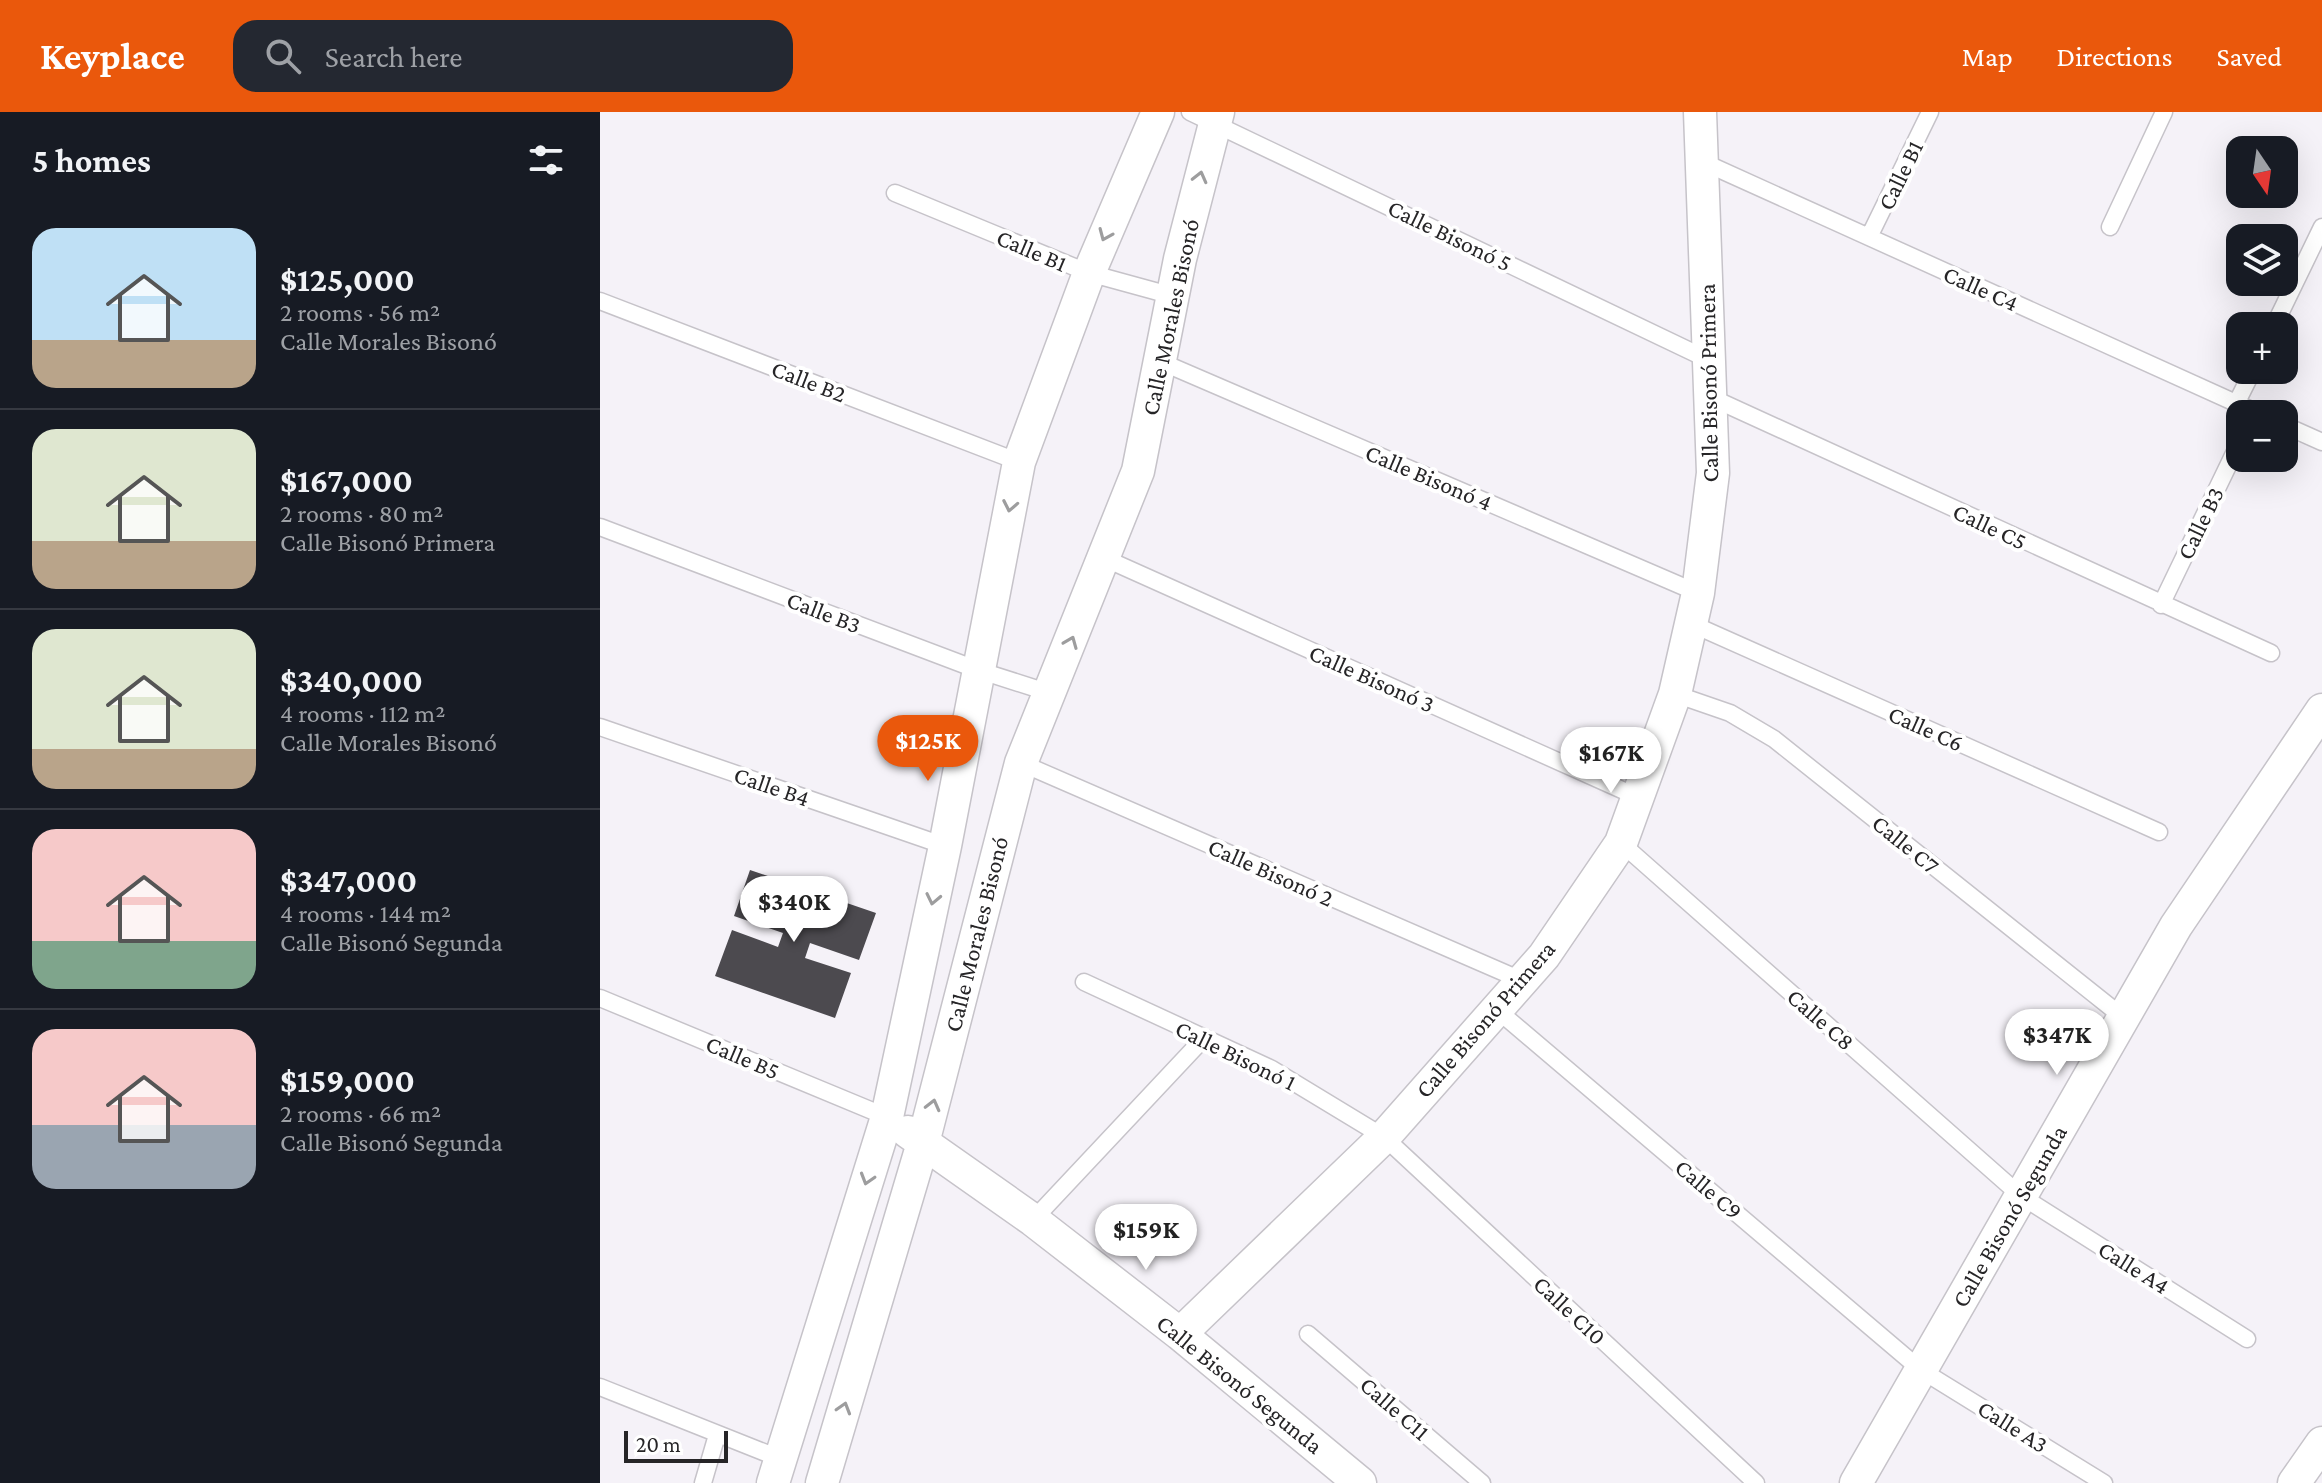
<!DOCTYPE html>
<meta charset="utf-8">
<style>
:root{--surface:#171b24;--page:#242831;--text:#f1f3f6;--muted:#9ea1a6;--line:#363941;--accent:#ea580c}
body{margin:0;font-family:"Crimson Pro",serif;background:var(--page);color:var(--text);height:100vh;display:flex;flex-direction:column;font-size:30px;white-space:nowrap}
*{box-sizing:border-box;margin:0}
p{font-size:26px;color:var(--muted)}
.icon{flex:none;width:44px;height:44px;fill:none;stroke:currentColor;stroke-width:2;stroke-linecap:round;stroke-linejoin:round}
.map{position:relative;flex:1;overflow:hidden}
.side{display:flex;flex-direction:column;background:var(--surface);width:600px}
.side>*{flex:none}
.needle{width:52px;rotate:167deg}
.fabs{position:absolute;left:1626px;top:24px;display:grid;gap:16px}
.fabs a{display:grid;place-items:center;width:72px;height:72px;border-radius:16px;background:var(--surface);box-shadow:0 8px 32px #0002;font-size:40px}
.scale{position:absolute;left:24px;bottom:20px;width:104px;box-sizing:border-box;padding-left:8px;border:4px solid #262527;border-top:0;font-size:22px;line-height:28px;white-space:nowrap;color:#262527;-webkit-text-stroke:6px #fff;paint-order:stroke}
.price{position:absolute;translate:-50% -68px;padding:0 18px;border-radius:28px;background:#fff;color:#222;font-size:26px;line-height:52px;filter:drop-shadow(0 2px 4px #0008)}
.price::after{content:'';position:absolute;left:50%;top:48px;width:24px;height:18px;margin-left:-12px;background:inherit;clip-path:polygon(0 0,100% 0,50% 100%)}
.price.on{background:var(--accent);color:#fff}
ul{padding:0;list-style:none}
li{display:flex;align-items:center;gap:24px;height:200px;padding:0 32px}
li+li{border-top:2px solid var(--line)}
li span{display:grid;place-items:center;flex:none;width:224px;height:160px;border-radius:24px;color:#555}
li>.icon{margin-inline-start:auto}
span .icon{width:96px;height:96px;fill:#fffc;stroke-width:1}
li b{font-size:34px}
h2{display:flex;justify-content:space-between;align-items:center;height:96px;padding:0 32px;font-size:34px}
header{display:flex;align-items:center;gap:48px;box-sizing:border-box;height:112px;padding:0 40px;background:var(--accent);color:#fff}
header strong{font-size:38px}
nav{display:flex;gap:44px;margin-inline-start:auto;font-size:28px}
.search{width:560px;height:72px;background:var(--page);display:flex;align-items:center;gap:20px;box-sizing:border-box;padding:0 28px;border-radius:24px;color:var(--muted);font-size:30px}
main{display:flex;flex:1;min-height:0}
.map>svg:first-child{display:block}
</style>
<header>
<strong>Keyplace</strong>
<div class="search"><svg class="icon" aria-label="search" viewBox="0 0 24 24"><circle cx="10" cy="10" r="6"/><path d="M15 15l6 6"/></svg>Search here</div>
<nav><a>Map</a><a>Directions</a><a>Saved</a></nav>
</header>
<main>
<section class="side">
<h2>5 homes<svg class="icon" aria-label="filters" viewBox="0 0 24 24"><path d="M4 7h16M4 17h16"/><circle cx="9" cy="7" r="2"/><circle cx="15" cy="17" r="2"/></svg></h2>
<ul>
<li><span style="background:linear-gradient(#bfe0f5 70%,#b9a48a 0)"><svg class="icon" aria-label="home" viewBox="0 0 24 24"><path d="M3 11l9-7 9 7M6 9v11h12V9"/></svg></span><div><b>$125,000</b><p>2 rooms · 56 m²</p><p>Calle Morales Bisonó</p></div></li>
<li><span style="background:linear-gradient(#dfe7d0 70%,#b9a48a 0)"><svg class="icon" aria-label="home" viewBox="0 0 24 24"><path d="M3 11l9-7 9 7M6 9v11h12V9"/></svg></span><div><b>$167,000</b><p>2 rooms · 80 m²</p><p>Calle Bisonó Primera</p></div></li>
<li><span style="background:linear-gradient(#dfe7d0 75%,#b9a48a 0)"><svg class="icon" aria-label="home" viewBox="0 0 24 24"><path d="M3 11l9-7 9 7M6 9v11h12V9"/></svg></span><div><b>$340,000</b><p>4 rooms · 112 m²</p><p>Calle Morales Bisonó</p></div></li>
<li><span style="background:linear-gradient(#f6c9c9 70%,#7fa58c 0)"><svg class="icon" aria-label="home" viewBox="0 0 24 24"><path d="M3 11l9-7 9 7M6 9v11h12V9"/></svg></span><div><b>$347,000</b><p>4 rooms · 144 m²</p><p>Calle Bisonó Segunda</p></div></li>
<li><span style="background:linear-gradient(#f6c9c9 60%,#9aa5b1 0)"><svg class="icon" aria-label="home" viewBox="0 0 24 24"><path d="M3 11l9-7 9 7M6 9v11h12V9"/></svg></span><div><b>$159,000</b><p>2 rooms · 66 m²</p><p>Calle Bisonó Segunda</p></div></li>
</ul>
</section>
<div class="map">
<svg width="1722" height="1371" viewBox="0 0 1722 1371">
<rect width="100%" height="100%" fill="#f5f2f8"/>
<!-- building -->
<path fill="#4c4a4f" d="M150,758L276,801L259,848L210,831L205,846L251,861L235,906L115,864L132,818L178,835L183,821L134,804Z"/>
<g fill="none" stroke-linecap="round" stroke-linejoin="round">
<!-- service casing -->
<g stroke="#c6c3c9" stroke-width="19">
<path id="service" d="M590,0L1109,248
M1103,50L1660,302
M295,81L489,161L573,184
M1510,115L1564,0
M1269,125L1330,0
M0,189L419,350
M1674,214L1722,115
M559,249L1098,481
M1110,285L1671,541
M1636,292L1653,258
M1684,313L1722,330
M0,415L378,558L450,581
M504,446L1040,686
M1561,493L1640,329
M1092,512L1559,720
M1075,582L1130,601L1174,627L1524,906
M0,615L345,734
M421,651L921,868
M1021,731L1421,1084L1647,1227
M484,870L672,957L784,1025L1156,1371
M0,886L287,1005
M896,897L1321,1258L1504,1371
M433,1108L603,927
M708,1222L882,1371
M0,1275L181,1347
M103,1371L117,1323"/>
</g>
<!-- minor casing -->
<g stroke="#c6c3c9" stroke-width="35">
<path id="minor" d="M308,1020L433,1108L580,1222L760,1371
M580,1222L784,1025L944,844L1021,731L1075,582L1098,481L1113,361L1100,0
M173,1371L287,1005L345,734L419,350L489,161L558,0
M222,1371L323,1031L421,651L538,359L580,147L618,0
M1256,1371L1576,814L1722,598
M1694,1371L1722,1331"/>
</g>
<!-- service -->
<use href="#service" stroke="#fff" stroke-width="16"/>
<!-- minor -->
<use href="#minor" stroke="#fff" stroke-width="32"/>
</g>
<!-- one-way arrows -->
<defs><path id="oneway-chevron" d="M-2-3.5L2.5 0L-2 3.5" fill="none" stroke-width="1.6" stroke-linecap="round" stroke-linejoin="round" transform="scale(2)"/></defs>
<g stroke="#9d9d9e">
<use href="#oneway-chevron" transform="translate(600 65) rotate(-76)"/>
<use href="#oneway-chevron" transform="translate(505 123) rotate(113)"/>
<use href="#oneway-chevron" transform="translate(410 394) rotate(101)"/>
<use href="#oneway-chevron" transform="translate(471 530) rotate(-68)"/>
<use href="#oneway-chevron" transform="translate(333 787) rotate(102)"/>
<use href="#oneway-chevron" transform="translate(333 993) rotate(-76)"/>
<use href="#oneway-chevron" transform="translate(267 1067) rotate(107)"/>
<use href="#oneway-chevron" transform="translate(244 1296) rotate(-73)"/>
</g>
<g text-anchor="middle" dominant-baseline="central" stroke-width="8" stroke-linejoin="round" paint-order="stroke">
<!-- street labels -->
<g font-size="24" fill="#262527" stroke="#fff">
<text transform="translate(1300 63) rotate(-64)">Calle B1</text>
<text transform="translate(850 123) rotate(26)">Calle Bisonó 5</text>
<text transform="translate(432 138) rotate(23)">Calle B1</text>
<text transform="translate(1381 176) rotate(24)">Calle C4</text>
<text transform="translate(570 205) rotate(-78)">Calle Morales Bisonó</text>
<text transform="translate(209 269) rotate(21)">Calle B2</text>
<text transform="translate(1108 271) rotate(-91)">Calle Bisonó Primera</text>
<text transform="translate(829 365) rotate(23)">Calle Bisonó 4</text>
<text transform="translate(1600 411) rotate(-64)">Calle B3</text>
<text transform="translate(1390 414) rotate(25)">Calle C5</text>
<text transform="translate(224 500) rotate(21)">Calle B3</text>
<text transform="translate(772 566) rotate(24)">Calle Bisonó 3</text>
<text transform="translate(1326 616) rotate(24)">Calle C6</text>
<text transform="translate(172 674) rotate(19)">Calle B4</text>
<text transform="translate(1306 732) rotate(39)">Calle C7</text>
<text transform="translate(671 760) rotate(24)">Calle Bisonó 2</text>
<text transform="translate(376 822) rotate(-76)">Calle Morales Bisonó</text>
<text transform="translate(885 907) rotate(-49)">Calle Bisonó Primera</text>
<text transform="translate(1221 907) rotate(41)">Calle C8</text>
<text transform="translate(636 943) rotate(26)">Calle Bisonó 1</text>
<text transform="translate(143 945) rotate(23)">Calle B5</text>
<text transform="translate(1109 1077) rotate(40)">Calle C9</text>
<text transform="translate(1409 1104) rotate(-60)">Calle Bisonó Segunda</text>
<text transform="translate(1534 1155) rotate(32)">Calle A4</text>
<text transform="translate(970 1198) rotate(43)">Calle C10</text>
<text transform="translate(640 1272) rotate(39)">Calle Bisonó Segunda</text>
<text transform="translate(795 1296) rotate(41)">Calle C11</text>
<text transform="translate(1413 1314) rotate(32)">Calle A3</text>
</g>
</g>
</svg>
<div class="fabs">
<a><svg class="needle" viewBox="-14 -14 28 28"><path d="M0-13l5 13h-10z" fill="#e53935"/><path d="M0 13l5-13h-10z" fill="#9ea1a6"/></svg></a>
<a><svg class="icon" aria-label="layers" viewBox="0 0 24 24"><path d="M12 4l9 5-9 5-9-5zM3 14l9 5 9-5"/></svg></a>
<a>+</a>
<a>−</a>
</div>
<div class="scale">20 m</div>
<b class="price on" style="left:328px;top:671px">$125K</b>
<b class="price" style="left:1011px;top:683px">$167K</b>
<b class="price" style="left:194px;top:832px">$340K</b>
<b class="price" style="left:1457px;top:965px">$347K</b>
<b class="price" style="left:546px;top:1160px">$159K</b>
</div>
</main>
